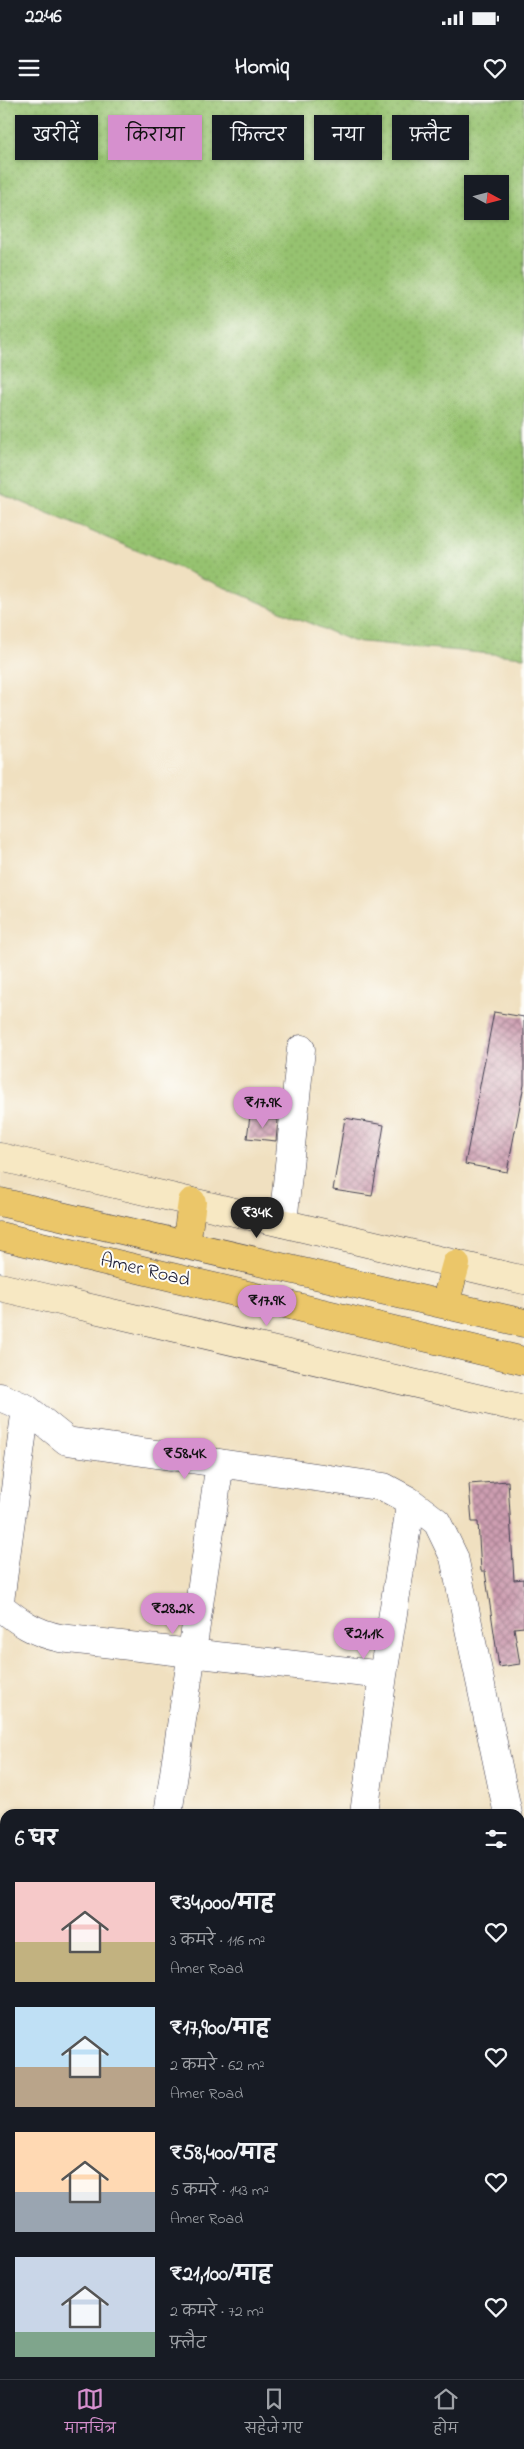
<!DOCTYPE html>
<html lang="hi">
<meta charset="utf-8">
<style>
:root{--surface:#171b24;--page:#20242c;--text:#f1f3f6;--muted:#9ea1a6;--line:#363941;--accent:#d690ce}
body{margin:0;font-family:"Indie Flower","Playpen Sans Deva",sans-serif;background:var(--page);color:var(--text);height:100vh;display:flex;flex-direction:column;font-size:19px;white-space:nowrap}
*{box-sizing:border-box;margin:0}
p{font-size:16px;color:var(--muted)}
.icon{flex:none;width:28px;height:28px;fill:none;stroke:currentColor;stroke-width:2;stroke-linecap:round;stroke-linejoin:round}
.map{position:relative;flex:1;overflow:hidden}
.side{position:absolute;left:0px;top:1709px;width:525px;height:571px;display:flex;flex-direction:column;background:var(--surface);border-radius:15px 15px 0 0;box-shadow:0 1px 4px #0004}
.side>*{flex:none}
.top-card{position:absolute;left:15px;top:15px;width:495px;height:45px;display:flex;gap:10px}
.needle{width:32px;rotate:97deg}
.buttons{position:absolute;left:464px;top:75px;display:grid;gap:10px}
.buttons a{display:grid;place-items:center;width:45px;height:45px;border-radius:0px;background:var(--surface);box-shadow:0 1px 4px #0004;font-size:25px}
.price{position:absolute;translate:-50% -42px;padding:0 11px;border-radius:18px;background:var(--accent);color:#111;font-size:16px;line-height:32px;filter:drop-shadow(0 1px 2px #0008)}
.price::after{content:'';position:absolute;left:50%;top:30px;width:15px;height:11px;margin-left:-8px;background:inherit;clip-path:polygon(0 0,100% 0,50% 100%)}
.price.active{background:#222;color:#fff}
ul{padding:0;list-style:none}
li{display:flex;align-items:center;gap:15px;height:125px;padding:0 15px}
li span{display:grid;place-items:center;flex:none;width:140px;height:100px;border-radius:0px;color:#555}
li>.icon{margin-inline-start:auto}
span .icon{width:60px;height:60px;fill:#fffc;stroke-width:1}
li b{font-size:21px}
h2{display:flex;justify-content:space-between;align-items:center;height:60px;padding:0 15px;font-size:21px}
.chip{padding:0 18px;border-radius:0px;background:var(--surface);box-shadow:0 1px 4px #0004;font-size:18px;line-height:45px}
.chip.active{background:var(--accent);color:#111}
.status{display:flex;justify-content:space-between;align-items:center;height:35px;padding:0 25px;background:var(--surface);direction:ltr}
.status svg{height:14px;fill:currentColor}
header{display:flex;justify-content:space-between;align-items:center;height:65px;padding:0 15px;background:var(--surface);font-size:22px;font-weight:700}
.dock{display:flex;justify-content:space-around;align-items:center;height:70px;border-top:1px solid var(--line);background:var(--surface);font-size:14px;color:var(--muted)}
.dock a{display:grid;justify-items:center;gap:2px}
.dock .active{color:var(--accent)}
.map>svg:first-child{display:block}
</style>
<div class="status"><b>22:46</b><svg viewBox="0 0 49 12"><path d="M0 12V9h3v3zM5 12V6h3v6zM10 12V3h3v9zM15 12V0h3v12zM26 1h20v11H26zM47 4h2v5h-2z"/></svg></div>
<header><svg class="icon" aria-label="menu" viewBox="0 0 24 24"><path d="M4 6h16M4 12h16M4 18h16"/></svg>Homiq<svg class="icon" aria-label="heart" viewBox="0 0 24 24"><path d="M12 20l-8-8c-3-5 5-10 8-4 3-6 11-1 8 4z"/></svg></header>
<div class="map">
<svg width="524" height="2279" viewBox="0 0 524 2279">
<defs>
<pattern id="grass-dots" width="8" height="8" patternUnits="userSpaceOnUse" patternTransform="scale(1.25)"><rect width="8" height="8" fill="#96c26f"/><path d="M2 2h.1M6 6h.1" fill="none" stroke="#81a661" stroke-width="1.8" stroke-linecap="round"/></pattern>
<pattern id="building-cross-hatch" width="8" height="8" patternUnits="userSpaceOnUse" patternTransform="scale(1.25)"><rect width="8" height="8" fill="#cd9eb1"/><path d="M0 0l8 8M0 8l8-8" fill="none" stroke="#a68091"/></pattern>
</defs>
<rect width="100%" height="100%" fill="#fdfcf7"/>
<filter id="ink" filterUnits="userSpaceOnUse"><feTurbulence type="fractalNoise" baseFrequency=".02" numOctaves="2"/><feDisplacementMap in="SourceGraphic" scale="10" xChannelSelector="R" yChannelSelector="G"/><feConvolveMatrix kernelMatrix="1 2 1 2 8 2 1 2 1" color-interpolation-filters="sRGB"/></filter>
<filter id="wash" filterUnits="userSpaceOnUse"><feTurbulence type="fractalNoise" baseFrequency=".0096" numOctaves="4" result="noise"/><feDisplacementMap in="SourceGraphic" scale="20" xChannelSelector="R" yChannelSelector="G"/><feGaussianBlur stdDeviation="1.12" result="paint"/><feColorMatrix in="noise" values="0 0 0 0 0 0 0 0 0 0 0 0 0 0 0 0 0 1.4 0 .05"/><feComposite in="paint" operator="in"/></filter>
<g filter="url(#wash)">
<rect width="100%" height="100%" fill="#f0e0c0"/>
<!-- grass -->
<path fill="url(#grass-dots)" stroke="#5c7255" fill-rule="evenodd" d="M0,0H524V557L352,541L0,393ZM472,84H500V111H472Z"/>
<g id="blocks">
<!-- building -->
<path fill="url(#building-cross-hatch)" d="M494,912L524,917V985L507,1072L465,1064Z
M250,1016L278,1020L276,1041L247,1038Z
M345,1018L384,1025L372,1096L333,1090Z
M508,1381L514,1480L524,1479V1527L514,1528L520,1564L499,1567L485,1471H481L478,1422H472L469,1384Z"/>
</g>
</g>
<g filter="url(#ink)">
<use href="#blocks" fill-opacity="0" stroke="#413e4f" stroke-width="1"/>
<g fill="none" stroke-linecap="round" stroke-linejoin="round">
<!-- street casing -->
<g stroke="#413e4f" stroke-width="29">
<path id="street" d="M283,1123L301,949
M0,1297L26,1308L67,1341L384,1387L408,1400L409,1414L383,1575L364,1714
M408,1400L437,1422L454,1457L508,1714
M0,1501L26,1308
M0,1506C19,1522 35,1533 60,1538L383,1575
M168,1714L220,1363
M520,1769L524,1788
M0,1903H5
M0,2089L5,2090
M520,2242L524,2205
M86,2279V2275
M287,2279L288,2275
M415,2279V2275
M516,2279V2275"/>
</g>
<!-- secondary casing -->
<g stroke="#413e4f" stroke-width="29">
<path id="secondary" d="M0,1057L524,1180
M0,1187L524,1309"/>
</g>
<!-- highway casing -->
<g stroke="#413e4f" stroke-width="29">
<path id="highway" d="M0,1102L524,1223
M0,1136L524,1261
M186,1145L192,1102
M445,1204L456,1164"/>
</g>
<!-- street -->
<use href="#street" stroke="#fff" stroke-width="28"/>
<!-- secondary -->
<use href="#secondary" stroke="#f7e8c3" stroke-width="28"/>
<!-- highway -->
<use href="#highway" stroke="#ebc669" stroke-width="28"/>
</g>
</g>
<g text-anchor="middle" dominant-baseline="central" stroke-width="4" stroke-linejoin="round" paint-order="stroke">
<!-- street labels -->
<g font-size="20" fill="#22223b" stroke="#fdfcf7">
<text transform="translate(145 1171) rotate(13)">Amer Road</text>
</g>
</g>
</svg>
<div class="buttons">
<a><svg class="needle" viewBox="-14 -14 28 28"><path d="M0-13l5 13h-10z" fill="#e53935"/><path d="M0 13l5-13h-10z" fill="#9ea1a6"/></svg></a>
</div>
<b class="price" style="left:263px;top:1029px">₹17.9K</b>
<b class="price active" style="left:257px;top:1139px">₹34K</b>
<b class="price" style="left:267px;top:1227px">₹17.9K</b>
<b class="price" style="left:185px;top:1380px">₹58.4K</b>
<b class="price" style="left:173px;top:1535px">₹28.2K</b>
<b class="price" style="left:364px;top:1560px">₹21.1K</b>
<div class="top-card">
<a class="chip">खरीदें</a>
<a class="chip active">किराया</a>
<a class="chip">फ़िल्टर</a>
<a class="chip">नया</a>
<a class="chip">फ़्लैट</a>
</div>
<section class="side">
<h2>6 घर<svg class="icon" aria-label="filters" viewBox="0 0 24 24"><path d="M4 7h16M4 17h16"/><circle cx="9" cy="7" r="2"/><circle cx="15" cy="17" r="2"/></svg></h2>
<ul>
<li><span style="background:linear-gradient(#f6c9c9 60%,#c2b280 0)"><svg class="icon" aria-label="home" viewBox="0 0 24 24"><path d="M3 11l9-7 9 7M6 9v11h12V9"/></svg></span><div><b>₹34,000/माह</b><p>3 कमरे · 116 m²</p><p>Amer Road</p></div><svg class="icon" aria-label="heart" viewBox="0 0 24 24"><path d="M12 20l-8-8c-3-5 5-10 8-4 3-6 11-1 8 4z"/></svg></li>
<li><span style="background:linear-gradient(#bfe0f5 60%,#b9a48a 0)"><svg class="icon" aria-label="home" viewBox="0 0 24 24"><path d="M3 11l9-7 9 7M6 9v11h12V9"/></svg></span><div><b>₹17,900/माह</b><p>2 कमरे · 62 m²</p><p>Amer Road</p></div><svg class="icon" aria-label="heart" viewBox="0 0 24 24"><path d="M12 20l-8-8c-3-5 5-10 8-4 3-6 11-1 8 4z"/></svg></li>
<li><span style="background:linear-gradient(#ffd9b3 60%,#9aa5b1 0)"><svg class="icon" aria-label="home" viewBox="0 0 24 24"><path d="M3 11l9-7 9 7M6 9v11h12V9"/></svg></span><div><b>₹58,400/माह</b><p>5 कमरे · 143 m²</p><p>Amer Road</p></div><svg class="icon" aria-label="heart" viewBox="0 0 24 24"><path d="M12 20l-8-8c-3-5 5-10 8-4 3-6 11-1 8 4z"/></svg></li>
<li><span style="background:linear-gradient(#c9d6e8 75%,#7fa58c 0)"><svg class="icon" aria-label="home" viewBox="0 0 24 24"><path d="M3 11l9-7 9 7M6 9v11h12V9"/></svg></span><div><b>₹21,100/माह</b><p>2 कमरे · 72 m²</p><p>फ़्लैट</p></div><svg class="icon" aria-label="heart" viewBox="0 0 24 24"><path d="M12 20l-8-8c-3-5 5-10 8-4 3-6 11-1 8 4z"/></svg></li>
</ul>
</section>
</div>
<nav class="dock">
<a class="active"><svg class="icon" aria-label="map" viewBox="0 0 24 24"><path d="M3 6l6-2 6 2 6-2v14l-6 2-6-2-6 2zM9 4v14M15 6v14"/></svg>मानचित्र</a>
<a><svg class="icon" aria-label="saved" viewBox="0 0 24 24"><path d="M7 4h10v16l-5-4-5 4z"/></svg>सहेजे गए</a>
<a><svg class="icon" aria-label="home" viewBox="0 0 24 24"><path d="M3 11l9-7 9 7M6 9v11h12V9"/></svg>होम</a>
</nav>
